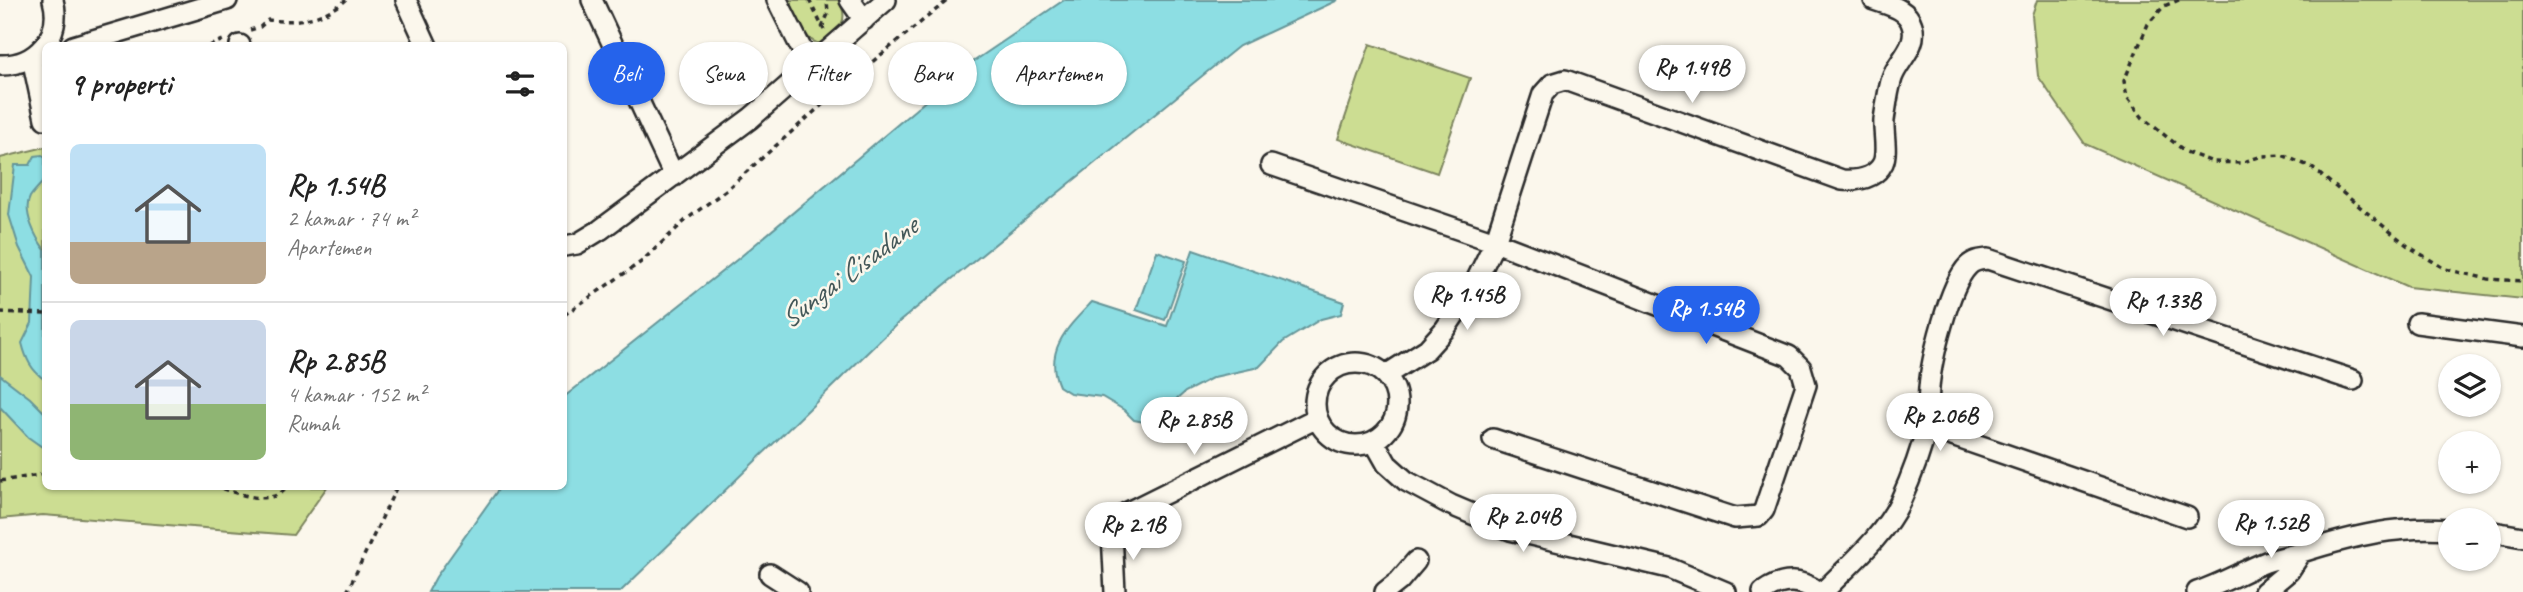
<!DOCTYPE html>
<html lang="id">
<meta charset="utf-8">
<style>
:root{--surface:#fff;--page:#f6f6f6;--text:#222;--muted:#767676;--line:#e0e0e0;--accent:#2563eb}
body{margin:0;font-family:Caveat,sans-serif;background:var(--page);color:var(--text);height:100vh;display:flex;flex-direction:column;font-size:26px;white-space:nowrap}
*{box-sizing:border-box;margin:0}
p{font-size:23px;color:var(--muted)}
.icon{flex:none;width:38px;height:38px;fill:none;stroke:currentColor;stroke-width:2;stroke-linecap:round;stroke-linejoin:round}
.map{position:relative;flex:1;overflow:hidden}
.panel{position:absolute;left:42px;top:42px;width:525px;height:448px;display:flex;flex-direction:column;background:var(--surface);border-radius:10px;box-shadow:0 2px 5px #0004}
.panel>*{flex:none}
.top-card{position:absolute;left:588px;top:42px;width:665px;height:63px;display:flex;gap:14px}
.buttons{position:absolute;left:2438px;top:354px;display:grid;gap:14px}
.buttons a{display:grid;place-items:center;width:63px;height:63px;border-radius:50%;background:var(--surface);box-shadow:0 2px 5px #0004;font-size:35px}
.price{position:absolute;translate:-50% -60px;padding:0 16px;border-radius:24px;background:#fff;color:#222;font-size:23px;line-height:46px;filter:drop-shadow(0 2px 4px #0008)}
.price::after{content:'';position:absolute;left:50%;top:42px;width:21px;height:16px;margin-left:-10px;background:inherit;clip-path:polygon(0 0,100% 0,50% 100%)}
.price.active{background:var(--accent);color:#fff}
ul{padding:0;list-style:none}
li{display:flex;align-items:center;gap:21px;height:175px;padding:0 28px}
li+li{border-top:2px solid var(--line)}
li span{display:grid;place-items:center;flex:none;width:196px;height:140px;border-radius:10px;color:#555}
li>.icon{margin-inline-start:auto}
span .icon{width:84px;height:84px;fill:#fffc;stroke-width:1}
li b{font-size:30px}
h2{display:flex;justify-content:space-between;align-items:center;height:84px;padding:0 28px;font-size:30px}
.pill{padding:0 24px;border-radius:32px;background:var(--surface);box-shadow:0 2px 5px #0004;font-size:24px;line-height:63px}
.pill.active{background:var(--accent);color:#fff}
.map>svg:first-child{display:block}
</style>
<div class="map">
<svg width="2523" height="592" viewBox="0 0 2523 592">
<rect width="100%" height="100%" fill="#fbf7ec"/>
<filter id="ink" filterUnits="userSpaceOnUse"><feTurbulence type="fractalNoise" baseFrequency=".0143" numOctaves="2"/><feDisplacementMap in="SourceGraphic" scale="14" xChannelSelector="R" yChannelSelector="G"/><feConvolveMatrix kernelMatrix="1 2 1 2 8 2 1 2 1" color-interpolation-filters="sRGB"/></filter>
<g filter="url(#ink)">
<!-- green -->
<path fill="#ccdd92" stroke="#7c845e" stroke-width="2" d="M789,0H838C852,22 837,30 821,44C803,42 797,15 789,0Z
M2037,0H2523V299L2408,287L2085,144L2038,76L2032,15Z
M1370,44L1470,78L1437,173L1338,139Z
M45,147L46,486L327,487L293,535L43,515L0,519V158Z"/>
<!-- water -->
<path fill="#8ddee3" stroke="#669699" stroke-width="2" d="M1064,0H1338L1239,46L899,322L620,592H428L436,577L500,487L564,486V397L739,258L967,66Z
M42,155L45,158V180C40,185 34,191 30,197C22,212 36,238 45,250V380C31,370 26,359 22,343L32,323L34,277L19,247L9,215L15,165H30L35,156Z
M1193,250L1344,302L1341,314L1321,319L1283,342L1259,367L1214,377L1185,392L1155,419L1144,422L1134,420L1124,410L1102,397L1070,393L1059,386C1043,350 1069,326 1092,302L1167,326Z
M1157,251L1186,261L1165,320L1136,310Z
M0,375L30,398L45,413V449L28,437L0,407Z"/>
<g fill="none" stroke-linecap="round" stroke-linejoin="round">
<!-- minor casing -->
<g stroke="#2b2b2b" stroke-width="24">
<path id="minor" d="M406,0L427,46
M592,0L674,176
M777,0L811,68
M850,0L864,20
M240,45V46
M73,46L227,0
M44,54L32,58L45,119
M0,65C36,66 63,36 53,0
M1271,165L1495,242L1789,356L1801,368L1806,385L1764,510L1759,516L1735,518L1493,439
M564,246L577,244L600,230L751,118L886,0
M2417,323L2523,337
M1315 404a41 41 0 1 1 82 0a41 41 0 1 1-82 0Z
M1386,375L1427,349L1445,329L1472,289L1495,242L1543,94L1552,84L1565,80L1842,180C1858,181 1875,179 1883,163C1888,151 1883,133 1884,120C1886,107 1888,90 1892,78C1898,60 1919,46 1912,25C1907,8 1888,5 1874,0
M1926,427L2187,517
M1374,441L1387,464L1406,481L1451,505L1510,530L1669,568L1726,592
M2488,531L2523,537
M770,574L798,592
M1115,592L1112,533L1115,525L1126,513L1317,418
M1385,592L1399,581L1416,561
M1763,592C1781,579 1800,578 1818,592
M1823,592C1849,565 1884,536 1900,502C1911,478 1921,452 1927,426C1929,413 1928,401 1929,388C1931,361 1949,285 1968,266C1974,260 1980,260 1988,259L2353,380
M2197,592C2221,584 2243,571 2266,562C2278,558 2291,556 2302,552C2353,536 2397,525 2450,529
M2264,592L2289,571L2301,553"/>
</g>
<!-- path -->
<path stroke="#2b2b2b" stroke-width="3.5" stroke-dasharray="5 5" stroke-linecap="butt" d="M809,0L824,30
M2179,0L2164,6L2148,24L2124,81L2127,97L2143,118L2186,152L2213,162L2240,163L2262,156L2282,155L2311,167L2408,246L2445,269L2488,279L2523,281
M822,28L828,14L827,0
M250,30L260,27L268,20C296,23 324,19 346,0
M209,46L223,40
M0,312L46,314
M564,315L641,262L687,219L726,190L850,80L948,0
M0,481L46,474
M213,486C236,492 271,509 288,486
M347,592L397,486"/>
<!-- minor -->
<use href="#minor" stroke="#fbf7ec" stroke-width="19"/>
</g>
</g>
<g text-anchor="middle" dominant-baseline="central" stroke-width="5" stroke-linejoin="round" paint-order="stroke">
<!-- water labels -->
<g font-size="30" font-style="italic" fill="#445859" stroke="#fbf7ec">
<text transform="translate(848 272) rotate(-37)">Sungai Cisadane</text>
</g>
</g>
</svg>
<div class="buttons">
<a><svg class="icon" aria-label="layers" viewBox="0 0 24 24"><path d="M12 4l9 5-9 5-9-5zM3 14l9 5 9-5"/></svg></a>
<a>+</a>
<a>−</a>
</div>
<b class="price" style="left:1692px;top:105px">Rp 1.49B</b>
<b class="price" style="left:1467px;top:332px">Rp 1.45B</b>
<b class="price" style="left:2163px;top:338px">Rp 1.33B</b>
<b class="price active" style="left:1706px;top:346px">Rp 1.54B</b>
<b class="price" style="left:1940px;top:453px">Rp 2.06B</b>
<b class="price" style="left:1194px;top:457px">Rp 2.85B</b>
<b class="price" style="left:1523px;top:554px">Rp 2.04B</b>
<b class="price" style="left:2271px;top:560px">Rp 1.52B</b>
<b class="price" style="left:1133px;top:562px">Rp 2.1B</b>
<div class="top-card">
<a class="pill active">Beli</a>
<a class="pill">Sewa</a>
<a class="pill">Filter</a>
<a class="pill">Baru</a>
<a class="pill">Apartemen</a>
</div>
<section class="panel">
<h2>9 properti<svg class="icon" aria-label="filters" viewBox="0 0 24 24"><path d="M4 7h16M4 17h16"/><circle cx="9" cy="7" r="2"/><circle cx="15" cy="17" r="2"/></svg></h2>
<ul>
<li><span style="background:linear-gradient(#bfe0f5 70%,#b9a48a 0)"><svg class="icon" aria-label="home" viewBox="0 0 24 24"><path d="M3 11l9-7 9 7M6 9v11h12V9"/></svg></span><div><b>Rp 1.54B</b><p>2 kamar · 74 m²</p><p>Apartemen</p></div></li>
<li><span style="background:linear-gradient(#c9d6e8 60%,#8fb573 0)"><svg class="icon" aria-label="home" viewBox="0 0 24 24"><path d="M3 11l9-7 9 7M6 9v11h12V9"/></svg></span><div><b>Rp 2.85B</b><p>4 kamar · 152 m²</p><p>Rumah</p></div></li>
</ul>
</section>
</div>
